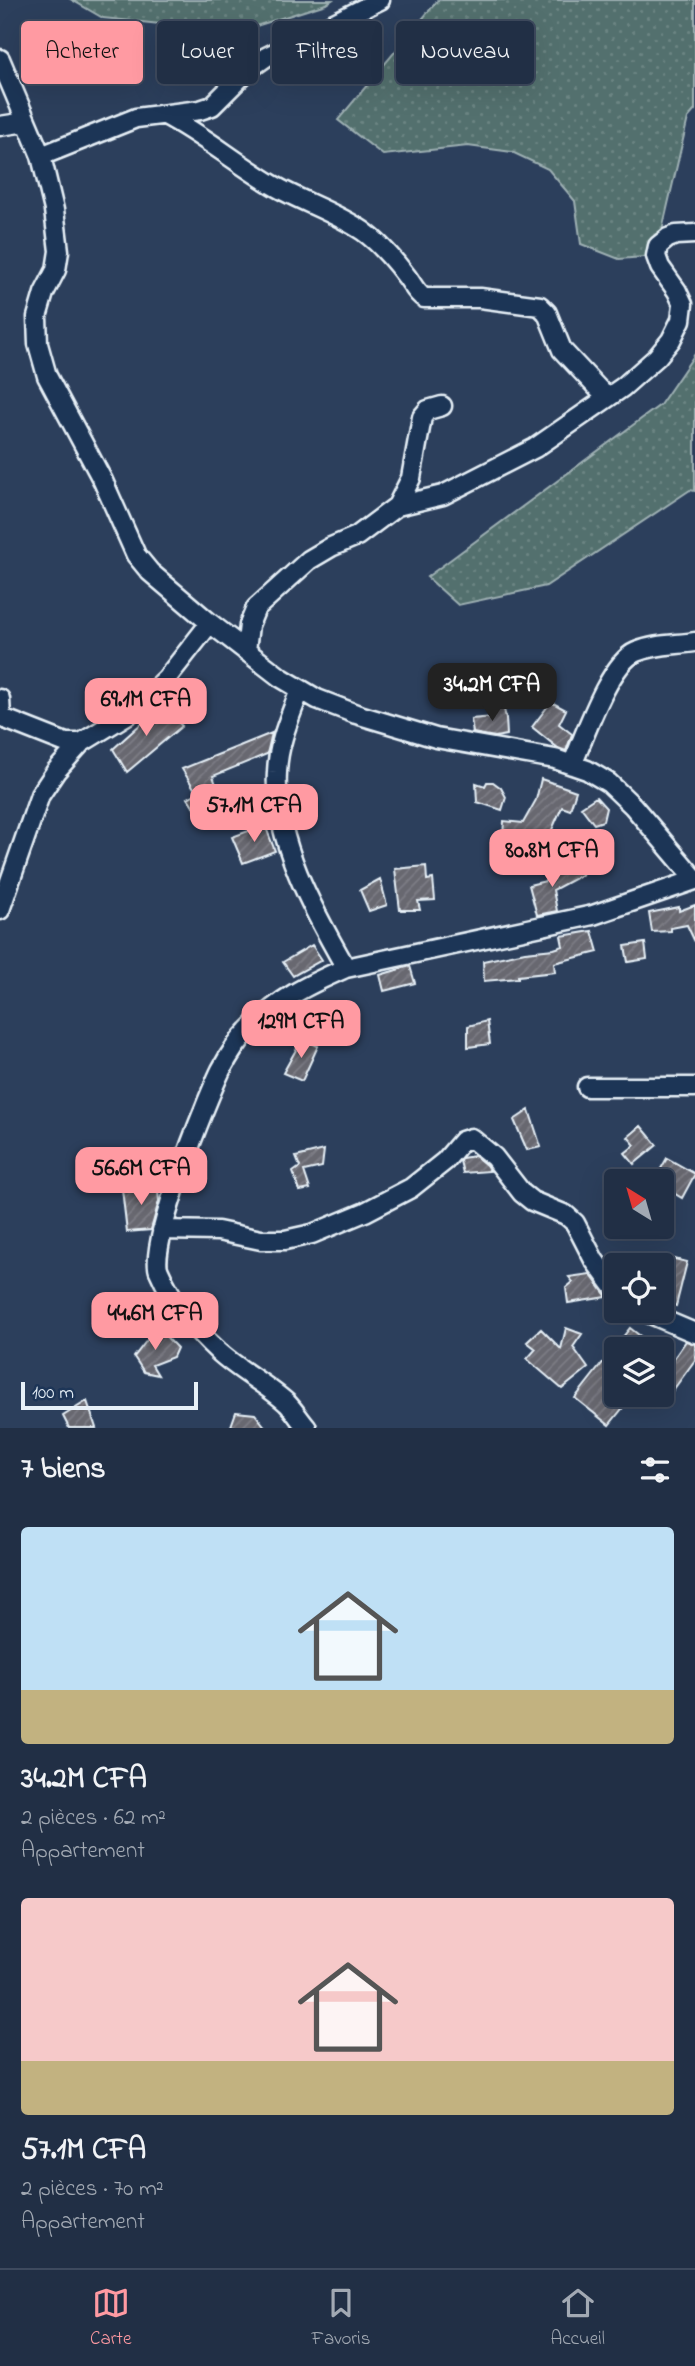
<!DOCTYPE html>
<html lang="fr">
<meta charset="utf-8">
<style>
:root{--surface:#212f45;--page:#2d3b50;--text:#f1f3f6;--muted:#a2a9b3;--line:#3e4a5e;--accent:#ff9aa2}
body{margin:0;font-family:"Indie Flower",sans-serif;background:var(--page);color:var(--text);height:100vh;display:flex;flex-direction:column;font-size:26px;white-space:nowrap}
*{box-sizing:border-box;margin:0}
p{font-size:23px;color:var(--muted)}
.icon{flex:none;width:38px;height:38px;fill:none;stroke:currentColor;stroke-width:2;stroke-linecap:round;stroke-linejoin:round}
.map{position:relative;height:1428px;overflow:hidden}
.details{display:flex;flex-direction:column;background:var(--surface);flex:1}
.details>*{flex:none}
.hud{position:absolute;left:21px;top:21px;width:654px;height:63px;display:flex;gap:14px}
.needle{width:46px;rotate:323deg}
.fabs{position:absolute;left:604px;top:1169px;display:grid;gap:14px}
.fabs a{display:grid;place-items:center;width:70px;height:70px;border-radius:7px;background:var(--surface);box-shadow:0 7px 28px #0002,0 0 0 2px var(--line);font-size:35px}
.scale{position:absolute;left:21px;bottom:18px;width:177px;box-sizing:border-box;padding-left:7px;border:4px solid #e8f1f8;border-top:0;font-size:19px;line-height:24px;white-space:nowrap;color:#e8f1f8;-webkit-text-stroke:5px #1d3557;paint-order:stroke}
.price{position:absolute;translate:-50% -60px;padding:0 16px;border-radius:14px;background:var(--accent);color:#111;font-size:23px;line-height:46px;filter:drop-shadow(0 2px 4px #0008)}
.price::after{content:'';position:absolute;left:50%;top:42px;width:21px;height:16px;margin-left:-10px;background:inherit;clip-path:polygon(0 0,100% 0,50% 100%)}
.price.active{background:#222;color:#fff}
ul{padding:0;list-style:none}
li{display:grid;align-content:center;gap:14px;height:371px;padding:0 21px}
li span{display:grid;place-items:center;height:217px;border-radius:7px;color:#555}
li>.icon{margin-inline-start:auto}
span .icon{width:126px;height:126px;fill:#fffc;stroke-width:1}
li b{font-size:30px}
h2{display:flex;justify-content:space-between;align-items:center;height:84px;padding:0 21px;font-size:30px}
.chip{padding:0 24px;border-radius:7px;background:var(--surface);box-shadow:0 7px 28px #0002,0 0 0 2px var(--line);font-size:24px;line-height:63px}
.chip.active{background:var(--accent);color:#111}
.tabs{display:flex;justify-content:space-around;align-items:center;height:98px;border-top:2px solid var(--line);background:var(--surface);font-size:19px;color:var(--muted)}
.tabs a{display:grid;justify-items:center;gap:4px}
.tabs .active{color:var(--accent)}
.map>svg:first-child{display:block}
</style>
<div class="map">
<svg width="695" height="1428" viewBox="0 0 695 1428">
<defs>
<pattern id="green-dots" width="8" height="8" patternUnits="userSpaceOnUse" patternTransform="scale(1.75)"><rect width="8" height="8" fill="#53706e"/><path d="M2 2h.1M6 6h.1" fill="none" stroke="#6c8583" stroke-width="1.8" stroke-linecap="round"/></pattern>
<pattern id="building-hatch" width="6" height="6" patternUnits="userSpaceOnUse" patternTransform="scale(1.75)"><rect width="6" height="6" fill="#676770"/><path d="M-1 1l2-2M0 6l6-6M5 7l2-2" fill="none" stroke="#7d7d85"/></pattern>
</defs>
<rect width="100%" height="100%" fill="#2c3f5c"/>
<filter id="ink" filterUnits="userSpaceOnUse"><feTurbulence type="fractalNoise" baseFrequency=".0143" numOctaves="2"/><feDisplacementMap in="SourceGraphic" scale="14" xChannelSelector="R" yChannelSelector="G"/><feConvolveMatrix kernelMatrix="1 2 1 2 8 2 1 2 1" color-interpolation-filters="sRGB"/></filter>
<g filter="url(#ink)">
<!-- green -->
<path fill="url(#green-dots)" stroke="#9eb0b3" stroke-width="2" d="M72,0H332L326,4L237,32L103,18Z
M438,0H695V110L688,118L656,256L619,259L581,244L575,201L548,169L512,152L468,146L383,155L338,120Z
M695,354V491L690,490L546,586L458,605L427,577L660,405Z"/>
<!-- building -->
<path fill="url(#building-hatch)" stroke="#e8f1f8" stroke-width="2" d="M502,701L506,718L507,735L495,737L473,733L471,719L494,717V703Z
M551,702L566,710L559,724L572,734L566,751L558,748L532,727Z
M162,705L182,726L127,772L113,749Z
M272,733L267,754L213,776L226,813L202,819L188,798L197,793L182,769Z
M541,779L576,791L570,810L562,807L547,841L534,834V843L503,837L504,821L523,823L536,800Z
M487,782H493L501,788L506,797L502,810L477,802L476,783L485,786Z
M596,797L606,808L603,821L594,824L581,807Z
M265,825L275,851L243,863L232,837Z
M579,864L583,874L553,890L557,911L537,915L529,885L554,879L552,872Z
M426,866L427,880L433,879L435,900L418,901L420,910H400L395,869Z
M380,879L387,905L369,911L360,890Z
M695,905V942L687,925L671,928V931L652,932L649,913L679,907V911Z
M592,931L598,952L554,963L555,972L518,976V978L484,981L483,961L525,952L554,949L563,946L561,936Z
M645,943L647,959L628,962L625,946Z
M312,945L322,960L293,976L283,962Z
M410,966L415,983L384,991L380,975Z
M487,1021L490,1044L468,1047V1026Z
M302,1039L318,1046L302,1081L283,1073Z
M529,1110L541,1147L527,1150L514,1120Z
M641,1126L657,1145L634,1164L625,1153L635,1145L628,1137Z
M324,1150L322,1167L304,1171L310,1189L300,1191L293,1172L300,1167L296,1157Z
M475,1156L486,1165L490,1171L463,1173L460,1161L462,1158Z
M667,1158L695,1174L682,1198L662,1186V1181H654Z
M157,1182L159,1201L151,1230L127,1232L122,1189Z
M662,1256L687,1262L676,1306L662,1302Z
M590,1274L607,1297L568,1303L566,1288L573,1282L569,1277Z
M157,1327L177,1348L173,1357L152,1365L158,1375L144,1372L134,1357Z
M566,1328L582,1334L573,1347L588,1368L562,1389L527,1359L536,1349L527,1342L541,1329L561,1349Z
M630,1328L657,1349H616V1395H633L609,1425L575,1398Z
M686,1341L695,1344V1360L668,1397L662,1392V1352L672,1361Z
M87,1401L96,1428H69L63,1416Z
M236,1412L255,1414L266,1428H239L231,1426Z"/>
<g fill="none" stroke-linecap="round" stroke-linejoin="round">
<!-- minor casing -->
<g stroke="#e8f1f8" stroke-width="23">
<path id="minor" d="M0,59L41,156L54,210L59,251L56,270L44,293L37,317L38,344L47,376L103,481L136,555L150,572L210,623L280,677L317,699L356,714L436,738L555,759L587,770L609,783L633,806L695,879
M165,115C203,135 236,163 273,185C302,202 335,212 363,231C380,243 395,261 407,277C413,285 416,293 424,298H480L540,306L547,313L562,350L607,398
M0,126L26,122
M41,156L136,118L200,110L212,106L249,69L266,57L380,0
M397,506L411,478L422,417L428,410L442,406
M246,651L249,625L256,608L309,560L331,547L357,536L397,506L443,495L535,448L623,387L657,357L671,340L681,320L683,304L677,291L660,267L656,256L658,246L668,238L676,235L695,234
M300,690C290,717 278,743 277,772C273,839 314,912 346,968
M0,699L1,717
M0,717L66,743H81
M572,765C584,738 609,663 636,652C655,644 675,645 695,642
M0,910L40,795L56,771L81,743L130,713L166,679L210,623
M587,1087H695
M162,1230L218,1231L261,1240H285L312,1234L365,1212L411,1188L445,1161L462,1141L471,1138L494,1157L522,1193L532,1201L566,1215L575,1223L594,1260L616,1290
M643,1311L695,1333
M307,1428C300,1420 294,1410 287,1403C266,1384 240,1371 219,1352C195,1330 172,1301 159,1271C147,1247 207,1099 221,1070C228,1057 238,1041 248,1031C278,999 307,985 346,968L593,915L695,880"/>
</g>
<!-- minor -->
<use href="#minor" stroke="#1d3557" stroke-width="18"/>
</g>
</g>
</svg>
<div class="fabs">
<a><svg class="needle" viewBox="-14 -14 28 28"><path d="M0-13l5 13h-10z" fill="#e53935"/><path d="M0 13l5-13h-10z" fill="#a2a9b3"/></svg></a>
<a><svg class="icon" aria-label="locate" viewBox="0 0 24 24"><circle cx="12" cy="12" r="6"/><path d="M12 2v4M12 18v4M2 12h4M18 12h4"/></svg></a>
<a><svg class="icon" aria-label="layers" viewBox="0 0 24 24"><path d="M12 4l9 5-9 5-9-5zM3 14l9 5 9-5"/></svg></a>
</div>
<div class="scale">100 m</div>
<b class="price active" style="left:492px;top:723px">34.2M CFA</b>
<b class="price" style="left:146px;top:738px">69.1M CFA</b>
<b class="price" style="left:254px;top:844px">57.1M CFA</b>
<b class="price" style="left:552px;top:889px">80.8M CFA</b>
<b class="price" style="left:301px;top:1060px">129M CFA</b>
<b class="price" style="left:141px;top:1207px">56.6M CFA</b>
<b class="price" style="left:155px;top:1352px">44.6M CFA</b>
<div class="hud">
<a class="chip active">Acheter</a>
<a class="chip">Louer</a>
<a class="chip">Filtres</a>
<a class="chip">Nouveau</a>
</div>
</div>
<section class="details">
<h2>7 biens<svg class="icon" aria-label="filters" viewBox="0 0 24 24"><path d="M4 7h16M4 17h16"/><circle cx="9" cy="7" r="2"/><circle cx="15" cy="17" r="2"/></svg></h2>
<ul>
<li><span style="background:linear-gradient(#bfe0f5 75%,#c2b280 0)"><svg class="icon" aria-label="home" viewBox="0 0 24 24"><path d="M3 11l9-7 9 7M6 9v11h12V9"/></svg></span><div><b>34.2M CFA</b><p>2 pièces · 62 m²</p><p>Appartement</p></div></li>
<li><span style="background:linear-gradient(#f6c9c9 75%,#c2b280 0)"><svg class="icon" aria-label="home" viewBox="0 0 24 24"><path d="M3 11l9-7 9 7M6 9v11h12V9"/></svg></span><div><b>57.1M CFA</b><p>2 pièces · 70 m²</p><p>Appartement</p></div></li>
</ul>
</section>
<nav class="tabs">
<a class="active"><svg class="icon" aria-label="map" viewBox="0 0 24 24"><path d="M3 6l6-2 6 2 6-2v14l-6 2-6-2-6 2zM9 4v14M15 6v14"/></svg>Carte</a>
<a><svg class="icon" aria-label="saved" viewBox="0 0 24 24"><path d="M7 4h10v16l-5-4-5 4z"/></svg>Favoris</a>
<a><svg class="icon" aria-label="home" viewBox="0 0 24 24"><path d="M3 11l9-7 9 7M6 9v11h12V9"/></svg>Accueil</a>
</nav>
